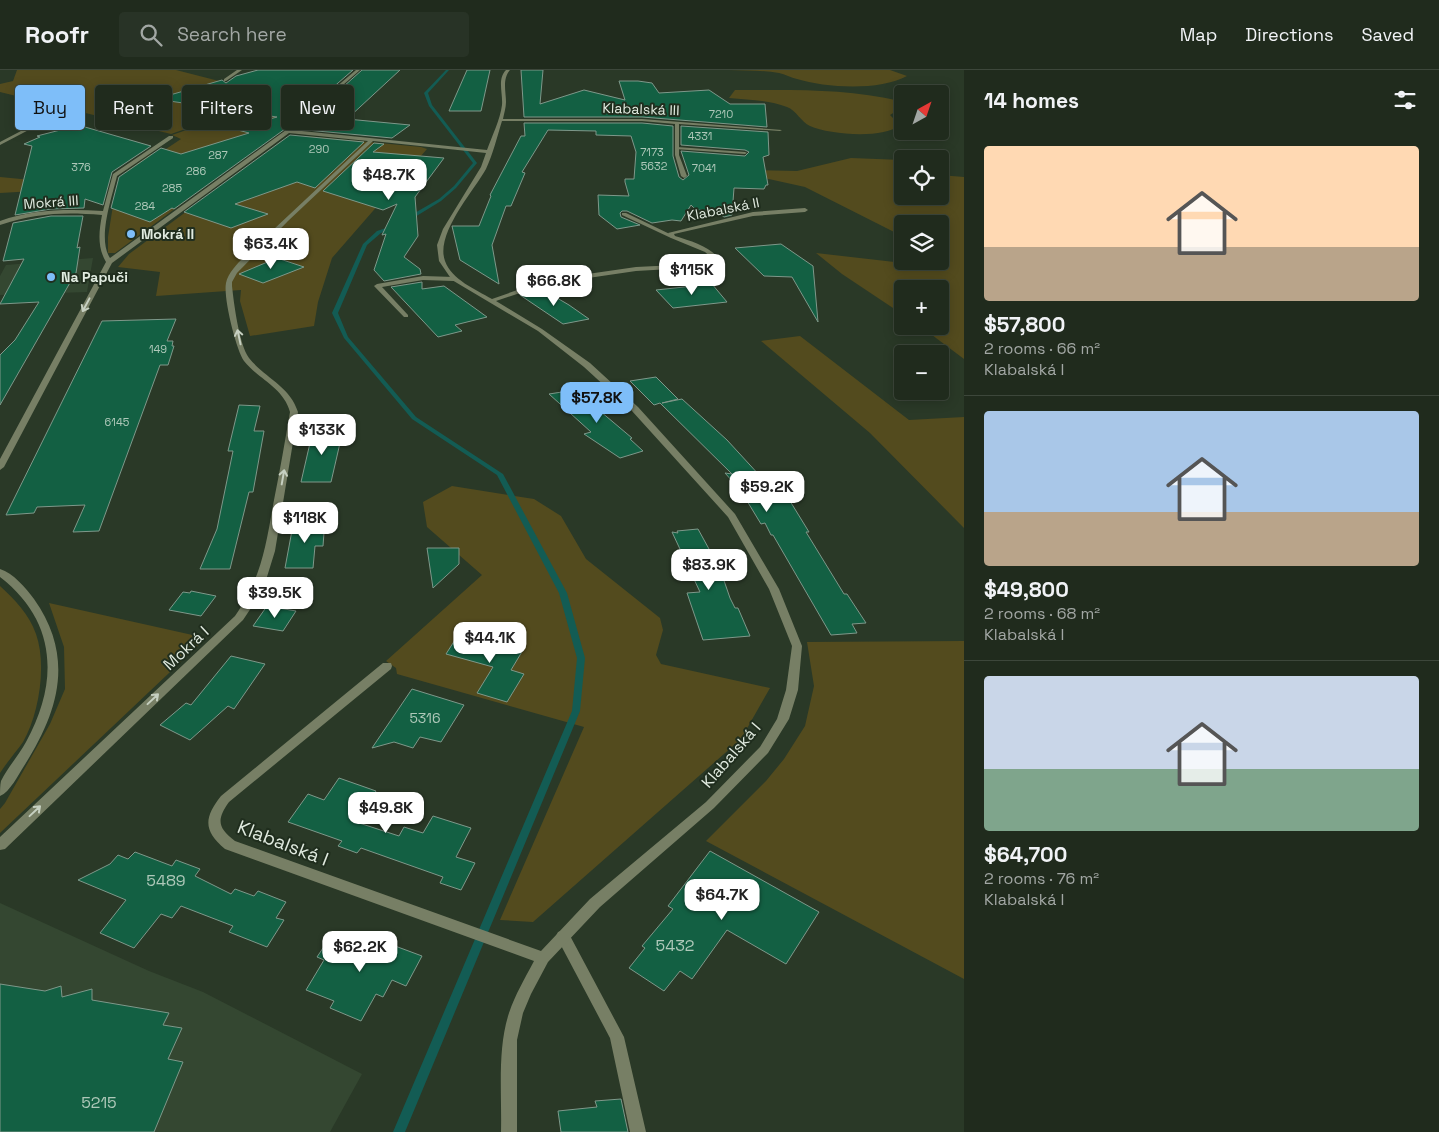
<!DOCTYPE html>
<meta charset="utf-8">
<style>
:root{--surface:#202b1d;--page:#283326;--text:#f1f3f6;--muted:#a2a7a4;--line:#3d473b;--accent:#7ebef9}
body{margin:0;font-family:"Space Grotesk",sans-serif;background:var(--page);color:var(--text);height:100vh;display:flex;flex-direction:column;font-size:19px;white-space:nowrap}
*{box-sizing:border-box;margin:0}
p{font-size:16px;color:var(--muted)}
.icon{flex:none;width:28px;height:28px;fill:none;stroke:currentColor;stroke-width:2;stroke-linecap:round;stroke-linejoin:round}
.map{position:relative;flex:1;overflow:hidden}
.panel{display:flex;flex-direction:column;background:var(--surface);width:475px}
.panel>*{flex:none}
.banner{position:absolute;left:15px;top:15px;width:475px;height:45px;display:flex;gap:10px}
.needle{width:32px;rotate:40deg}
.controls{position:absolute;left:894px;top:15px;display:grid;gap:10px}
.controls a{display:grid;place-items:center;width:55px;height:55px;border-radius:5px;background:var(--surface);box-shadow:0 2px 12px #0003,0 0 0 1px var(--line);font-size:25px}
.price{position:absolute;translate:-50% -42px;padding:0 11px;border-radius:10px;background:#fff;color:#222;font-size:16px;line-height:32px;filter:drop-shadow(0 1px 2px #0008)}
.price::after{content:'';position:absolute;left:50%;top:30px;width:15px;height:11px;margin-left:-8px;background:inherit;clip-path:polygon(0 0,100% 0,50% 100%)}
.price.current{background:var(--accent);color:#111}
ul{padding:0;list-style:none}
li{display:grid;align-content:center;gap:10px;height:265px;padding:0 20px}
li+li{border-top:1px solid var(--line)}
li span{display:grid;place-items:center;height:155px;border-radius:5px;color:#555}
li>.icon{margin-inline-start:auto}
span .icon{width:90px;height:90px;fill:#fffc;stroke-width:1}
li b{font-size:21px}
h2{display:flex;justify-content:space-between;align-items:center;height:60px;padding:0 20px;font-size:21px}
.pill{padding:0 18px;border-radius:5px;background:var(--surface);box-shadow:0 2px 12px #0003,0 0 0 1px var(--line);font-size:18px;line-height:45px}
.pill.current{background:var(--accent);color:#111}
header{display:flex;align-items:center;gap:30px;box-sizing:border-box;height:70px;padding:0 25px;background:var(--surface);border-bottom:1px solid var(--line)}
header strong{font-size:24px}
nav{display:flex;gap:28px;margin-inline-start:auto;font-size:18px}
.search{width:350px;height:45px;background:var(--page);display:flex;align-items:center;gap:12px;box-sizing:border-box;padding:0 18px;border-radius:5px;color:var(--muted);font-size:19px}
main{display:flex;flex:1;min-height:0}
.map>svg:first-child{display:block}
</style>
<header>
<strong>Roofr</strong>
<div class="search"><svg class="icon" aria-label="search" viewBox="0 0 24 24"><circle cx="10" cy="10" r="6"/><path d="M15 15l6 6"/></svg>Search here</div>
<nav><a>Map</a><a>Directions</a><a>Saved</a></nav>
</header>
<main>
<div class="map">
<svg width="964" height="1062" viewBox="0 0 964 1062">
<rect width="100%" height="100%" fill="#2a3927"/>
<!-- built -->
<path fill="#344731" d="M93,188L87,222L0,225V206L6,195Z
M0,833L149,901L203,922L362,1004L330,1062H0Z"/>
<!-- green -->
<path fill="#534b1e" d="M17,0H176L278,26L259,40L231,43L171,64L0,22V14L13,11Z
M729,0H890L907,6C880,21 826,18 797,9C791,8 785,4 779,3C763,0 745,1 729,0Z
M735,20C791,20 846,18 900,31L898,40L890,45L900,55C884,69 830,65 810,56C801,52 796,40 787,37C769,30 749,30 729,28Z
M264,40L290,54L115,183H108V167L114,129L120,110L127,101L151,84L160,83L181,69L172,65L233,44Z
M307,66L421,77L427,79L332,188L318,232L314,256L250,266L240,231L241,220L156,226L160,202L118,197L129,184L283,70L290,67Z
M851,88L902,90V126H940V105L964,107V289L920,256H940V219H902V244L842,204L816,183L912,194L922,191H940V187L942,186L940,184V154H902V166L805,117L750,105L747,100L797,101Z
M0,107L105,117L0,123Z
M800,266L909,350L964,347V458L870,363L761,271Z
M452,416L534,429L561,446L586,489L660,548L663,560L656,585L661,594L770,618L741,669L533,852L500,850L584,657L397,604L396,598L386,591L482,505L427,457L423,432Z
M0,516C15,530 29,544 36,564C47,595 39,644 23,672C16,682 7,692 0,703Z
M49,533L206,568L0,763V739L5,733L50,654L65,619L64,577Z
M964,571V909L706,771L766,711L784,689L805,656L814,616L807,572Z"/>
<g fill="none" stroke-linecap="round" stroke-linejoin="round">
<!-- stream -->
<path fill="#135c54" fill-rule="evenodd" d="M446,0H449L428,23L432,35L477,93L456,118L441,131L410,150H406V148L439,129L454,116L473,93L429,36L424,23Z
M392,156L396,157L381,163L367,175L338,243L348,267L416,347L503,404L567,523L585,588L580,641L405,1062H393L572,641L577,588L559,523L497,405L412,349L344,268L332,243L363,174L377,161Z"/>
</g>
<!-- building -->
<path fill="#136043" stroke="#7e988a" d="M258,0H353L285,59L174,139L172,138L150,152L111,138L119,107L161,78L181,84L249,63L234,59L277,47L156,29L222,10L226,13L236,6Z
M362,0H400L347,49L410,55L392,68L296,59Z
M467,0H490L481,41H449Z
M521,0H543L540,34L584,20L625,30L619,11H638L652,13L659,23L709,20L730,34H765L767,57L642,47H524Z
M524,53H642L673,56V86L679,107L683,110L689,105L681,81L745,86L749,82L745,80L681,75V56L768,62L769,85L763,87L768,115H766L764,119L734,118L732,145L724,147L716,141L696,140L691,135L681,151L672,150L652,153L627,141H622L620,143L621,147L640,155L617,159L599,145L598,125L629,126L625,112V109H634L636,82L631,66L596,65V61L548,60L522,102L525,103L511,136H506L492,175L499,214L460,190L452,156H479L491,126L490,125L501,104L521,66H525Z
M72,57L80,59L85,57L151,76L112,102L103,135L85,129L84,138L51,139L15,145L32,76L24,74L40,67L37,66Z
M290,65L364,72L315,118L297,112L235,134L268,144L231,158L184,142Z
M374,73L384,74L373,82L444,88L415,127L418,166L404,187L420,199L421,204L384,211L374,200L386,164L382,165L397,134L383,140L323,121Z
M51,146H83L77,178L80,177L76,203L67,209L71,211L0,335V285L15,270L39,232L0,234L24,189L3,191L13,153Z
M781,174L813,196L818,252L792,207L764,206L735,178Z
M277,188L304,197L263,213L239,204Z
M422,212V219L444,216L487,247L455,255L462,261L438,267L391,217Z
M712,214L727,232L673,238L656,220Z
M540,218L569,235L589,249L563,254L520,225Z
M176,249L167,271H173L172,276H174L168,295H160L99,461L73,462L85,435L37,437L34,443L6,445L102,251Z
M656,307L678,329L662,333L682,329L727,370L772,419L782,418L809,462H806L844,524H847L866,553L852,554L857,563L831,565L773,465H771L765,453L761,454L741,421L725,403L732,404L660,333L654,335L630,311Z
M575,320L632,368L630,369L643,381L620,388L584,364L591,362L549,324Z
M239,335L260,336L254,361H264L253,422H249L230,499H200L217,459L233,381H228Z
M313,360H343L331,412H301Z
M305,449H325L323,476H315L313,498H285L293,455H305Z
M698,459L720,499L730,528L735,538H738L750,566L703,570L687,523L700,522L672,462L678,463L677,461Z
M427,478H459V494L433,518Z
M191,521L216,526L201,546L169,540L183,522L190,523Z
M267,536L296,541L283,561L253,556Z
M460,562L523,580L511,600L524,604L507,632L477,623L493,597L446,584Z
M231,586L265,594L234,639L228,636L190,670L160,655L186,633L191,635Z
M412,619L464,635L441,672L420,667L413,678L394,672L372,678Z
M339,708L376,721L356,752L399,766L404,757L423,763L433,746L471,758L456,787L475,793L461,820L440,813L443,807L361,778L357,783L338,776L342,771L288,752L308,724L324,730Z
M710,781L819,842L786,894L727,860L692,909L680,901L664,921L629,898L645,878L642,876L673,839L668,836Z
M135,782L172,796L176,790L200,799L195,806L231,824L235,819L254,826L258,821L286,832L276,848L284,850L267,877L229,862L233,856L181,836L172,848L161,844L134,878L100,863L126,830L78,810L110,794L118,785L128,789Z
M340,864L368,874L371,869L386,874L387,873L422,886L406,916L392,910L383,927L376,924L361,951L330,938L334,931L306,920L324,890L317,887L329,869L335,871Z
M0,914L45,921L61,916L62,927L92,919V930L169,943L163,955L182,958L168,989L183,992L154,1062H0Z
M621,1029L628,1062H561L558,1041L597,1037L595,1031Z"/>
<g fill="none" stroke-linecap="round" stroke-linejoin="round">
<!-- service -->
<path fill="#777f65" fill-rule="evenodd" d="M677,77L745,82L747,83L745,84L675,79Z
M622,143H626L676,167L671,168L622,145Z
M423,206L454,207L457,209L454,211L423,210L382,217L408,245V247H404L374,216L377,214Z
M563,860L568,862L624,967L646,1062H630L610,968L556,866L558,862Z"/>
<!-- minor -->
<path fill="#777f65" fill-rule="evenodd" d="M237,0H242L226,11H224V9Z
M356,0H360L292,60L487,80C492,66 500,50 502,35C503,23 497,9 506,0H510C502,9 506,22 506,32C506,38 504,43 503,49H642L782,60L780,61L679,54V85L687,106L684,108L681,106L675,85V54L642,51H502C497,67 493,84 486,99C473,122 435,164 445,191C452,210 475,219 492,229L546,210L636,197L717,193L705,182L671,168L668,163L753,142L805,138L808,140L805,142L753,146L674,164L675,166C694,172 713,177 724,195L723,196L636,201L547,214L496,231L542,259L590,293L638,337L735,444L779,519L802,576L798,620L789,649L768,683L714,738L600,837L548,892L531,924L523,943L517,970V1062H501C502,1024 497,979 509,943C515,925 525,908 534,891L225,779C203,760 204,748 221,726L383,593H391L392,596L391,599L229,732C216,750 218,758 235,771L541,881L590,829L706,732L760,677L777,649L786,620L792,576L769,519L728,447L632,341L584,297L538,261L452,210L439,191L437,175L443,159L481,97L486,83L373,71L288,151L237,203L232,212V216C234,234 239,274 249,288C265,308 290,316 298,342L275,481L266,510L257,529L243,550L5,779L0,780V767L235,546C262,508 266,474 274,430C280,400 285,371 290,342C283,317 259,310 244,291C236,280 223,227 226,213C228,203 237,194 244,187L368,71L289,63L112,193L4,397L0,400V389L106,192C97,177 99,161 102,145C63,142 38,143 0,155V151C33,139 68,139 103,141L113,104L169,66H173V68L117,106C112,127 97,169 110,188L286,60Z
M59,41L63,42L0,75V72Z
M0,499C13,503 26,518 34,529C75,587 59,641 24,696C18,705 10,722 0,726C0,721 0,715 1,711C8,697 19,685 26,672C59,612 57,551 0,507Z"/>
</g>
<!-- one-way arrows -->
<defs><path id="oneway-shaft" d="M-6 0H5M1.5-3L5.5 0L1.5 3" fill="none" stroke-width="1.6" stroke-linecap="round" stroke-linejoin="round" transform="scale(1.25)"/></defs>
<g stroke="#c6d0c1">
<use href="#oneway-shaft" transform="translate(86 235) rotate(118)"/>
<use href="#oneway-shaft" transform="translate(239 267) rotate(-102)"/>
<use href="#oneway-shaft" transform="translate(283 407) rotate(-80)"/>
<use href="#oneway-shaft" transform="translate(153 629) rotate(-43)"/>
<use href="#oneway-shaft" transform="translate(35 741) rotate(-43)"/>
</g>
<!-- markers -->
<g fill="#7ebef9" stroke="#202e1e" stroke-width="2">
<circle cx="131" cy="164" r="5"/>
<circle cx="51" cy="207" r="5"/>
</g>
<g text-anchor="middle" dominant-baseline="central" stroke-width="4" stroke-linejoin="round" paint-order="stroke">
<!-- far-number labels -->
<g font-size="11" fill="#aec8b9">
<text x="721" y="44">7210</text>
<text x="700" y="66">4331</text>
<text x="319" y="79">290</text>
<text x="652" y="82">7173</text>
<text x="218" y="85">287</text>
<text x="654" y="96">5632</text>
<text x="81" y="97">376</text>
<text x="704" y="98">7041</text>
<text x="196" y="101">286</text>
<text x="172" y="118">285</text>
<text x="145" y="136">284</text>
<text x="158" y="279">149</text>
<text x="117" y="352">6145</text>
</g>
<!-- far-street labels -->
<g font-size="14" fill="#e1ebe0" stroke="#202e1e">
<text transform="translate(641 39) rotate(2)">Klabalská III</text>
<text transform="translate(51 132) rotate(-4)">Mokrá III</text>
<text transform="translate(723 139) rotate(-11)">Klabalská II</text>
</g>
<!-- far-poi labels -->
<g font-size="14" font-weight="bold" fill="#e1ebe0" stroke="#202e1e" text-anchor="start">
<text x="141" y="164">Mokrá II</text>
<text x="61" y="207">Na Papuči</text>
</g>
<!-- number labels -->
<g font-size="14" fill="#aec8b9">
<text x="425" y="648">5316</text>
</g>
<!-- street labels -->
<g font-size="16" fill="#e1ebe0" stroke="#202e1e">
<text transform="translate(186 578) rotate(-43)">Mokrá I</text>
<text transform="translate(731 685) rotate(-49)">Klabalská I</text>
</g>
<!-- near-number labels -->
<g font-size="16" fill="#aec8b9">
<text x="166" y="810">5489</text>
<text x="675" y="875">5432</text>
<text x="99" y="1032">5215</text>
</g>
<!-- near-street labels -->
<g font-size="19" fill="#e1ebe0" stroke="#202e1e">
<text transform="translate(283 773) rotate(21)">Klabalská I</text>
</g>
</g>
</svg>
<div class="controls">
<a><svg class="needle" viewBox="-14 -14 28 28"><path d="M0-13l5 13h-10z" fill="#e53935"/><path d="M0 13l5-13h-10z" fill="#a2a7a4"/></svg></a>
<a><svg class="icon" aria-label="locate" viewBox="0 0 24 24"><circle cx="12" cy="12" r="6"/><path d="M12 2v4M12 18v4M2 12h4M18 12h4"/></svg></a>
<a><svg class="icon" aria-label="layers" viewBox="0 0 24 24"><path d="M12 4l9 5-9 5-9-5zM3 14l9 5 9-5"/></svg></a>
<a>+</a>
<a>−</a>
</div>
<b class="price" style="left:389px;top:131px">$48.7K</b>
<b class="price" style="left:271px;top:200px">$63.4K</b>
<b class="price" style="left:692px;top:226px">$115K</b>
<b class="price" style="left:554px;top:237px">$66.8K</b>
<b class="price current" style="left:597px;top:354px">$57.8K</b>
<b class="price" style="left:322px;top:386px">$133K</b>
<b class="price" style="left:767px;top:443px">$59.2K</b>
<b class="price" style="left:305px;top:474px">$118K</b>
<b class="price" style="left:709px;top:521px">$83.9K</b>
<b class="price" style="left:275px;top:549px">$39.5K</b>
<b class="price" style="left:490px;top:594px">$44.1K</b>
<b class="price" style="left:386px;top:764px">$49.8K</b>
<b class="price" style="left:722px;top:851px">$64.7K</b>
<b class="price" style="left:360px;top:903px">$62.2K</b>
<div class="banner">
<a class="pill current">Buy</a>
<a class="pill">Rent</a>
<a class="pill">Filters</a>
<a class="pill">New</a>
</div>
</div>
<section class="panel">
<h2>14 homes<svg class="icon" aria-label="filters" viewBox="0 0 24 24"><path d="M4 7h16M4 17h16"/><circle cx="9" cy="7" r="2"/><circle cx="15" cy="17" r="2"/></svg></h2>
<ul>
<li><span style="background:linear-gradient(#ffd9b3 65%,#b9a48a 0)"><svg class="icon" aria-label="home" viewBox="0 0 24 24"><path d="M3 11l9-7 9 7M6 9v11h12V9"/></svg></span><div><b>$57,800</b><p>2 rooms · 66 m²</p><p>Klabalská I</p></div></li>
<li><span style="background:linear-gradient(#a9c7e8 65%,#b9a48a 0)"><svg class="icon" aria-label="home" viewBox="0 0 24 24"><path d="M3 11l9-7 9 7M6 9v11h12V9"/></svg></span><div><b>$49,800</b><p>2 rooms · 68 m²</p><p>Klabalská I</p></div></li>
<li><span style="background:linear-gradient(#c9d6e8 60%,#7fa58c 0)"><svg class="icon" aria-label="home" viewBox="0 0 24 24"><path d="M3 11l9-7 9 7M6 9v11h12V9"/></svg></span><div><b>$64,700</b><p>2 rooms · 76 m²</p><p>Klabalská I</p></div></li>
</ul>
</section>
</main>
